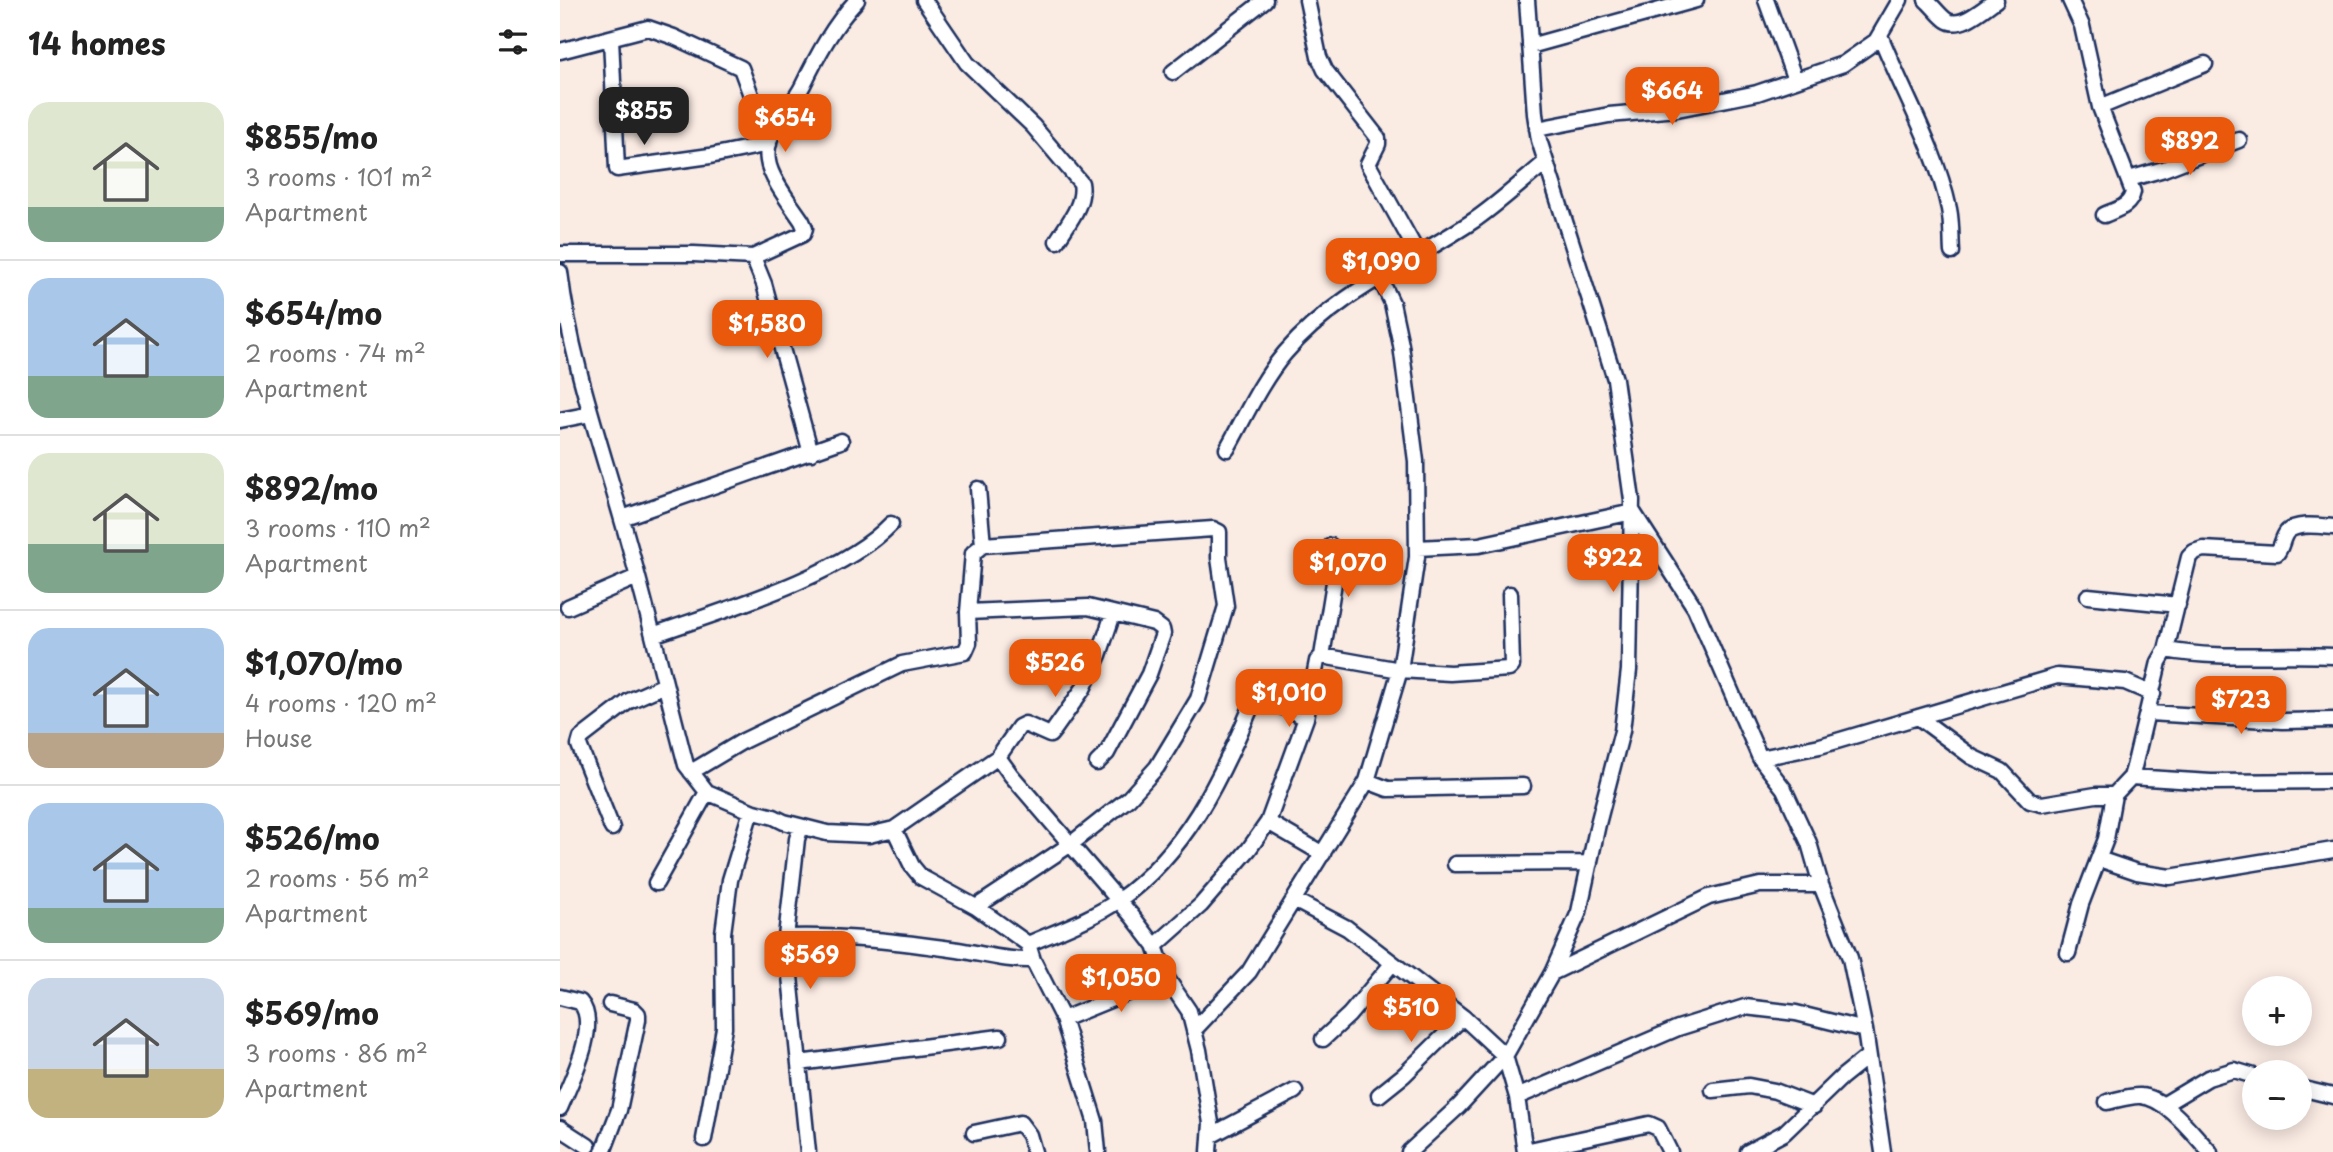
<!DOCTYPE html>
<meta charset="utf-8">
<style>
:root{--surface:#fff;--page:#f2f2f2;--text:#222;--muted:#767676;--line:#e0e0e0;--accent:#ea580c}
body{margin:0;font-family:"Playpen Sans",sans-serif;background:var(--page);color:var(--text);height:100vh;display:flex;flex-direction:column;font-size:26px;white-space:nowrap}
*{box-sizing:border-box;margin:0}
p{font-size:23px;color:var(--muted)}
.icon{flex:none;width:38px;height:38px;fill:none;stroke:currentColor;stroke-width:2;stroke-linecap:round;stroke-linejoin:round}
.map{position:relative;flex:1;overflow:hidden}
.side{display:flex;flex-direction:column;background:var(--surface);width:560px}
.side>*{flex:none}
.controls{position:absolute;left:1682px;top:976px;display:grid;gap:14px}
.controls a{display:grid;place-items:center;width:70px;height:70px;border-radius:50%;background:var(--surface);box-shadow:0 4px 18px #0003;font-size:35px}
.price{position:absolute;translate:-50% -60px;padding:0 16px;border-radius:14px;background:var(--accent);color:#fff;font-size:23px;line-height:46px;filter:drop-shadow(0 2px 4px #0008)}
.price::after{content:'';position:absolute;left:50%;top:42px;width:21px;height:16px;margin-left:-10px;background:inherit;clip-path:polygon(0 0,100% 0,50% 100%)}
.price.active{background:#222;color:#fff}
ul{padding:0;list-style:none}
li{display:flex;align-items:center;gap:21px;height:175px;padding:0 28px}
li+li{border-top:2px solid var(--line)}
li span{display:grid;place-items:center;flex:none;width:196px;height:140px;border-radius:21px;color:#555}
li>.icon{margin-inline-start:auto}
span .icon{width:84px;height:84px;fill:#fffc;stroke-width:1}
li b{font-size:30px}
h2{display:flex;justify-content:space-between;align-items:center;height:84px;padding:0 28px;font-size:30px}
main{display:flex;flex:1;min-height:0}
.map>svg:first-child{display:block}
</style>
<main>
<section class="side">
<h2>14 homes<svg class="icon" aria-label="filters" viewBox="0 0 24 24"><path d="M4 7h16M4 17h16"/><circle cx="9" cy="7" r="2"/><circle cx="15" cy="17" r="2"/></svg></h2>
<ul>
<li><span style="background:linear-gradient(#dfe7d0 75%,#7fa58c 0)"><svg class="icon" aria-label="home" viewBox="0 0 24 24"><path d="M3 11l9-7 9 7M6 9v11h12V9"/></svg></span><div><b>$855/mo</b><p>3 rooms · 101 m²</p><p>Apartment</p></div></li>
<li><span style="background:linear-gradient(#a9c7e8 70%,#7fa58c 0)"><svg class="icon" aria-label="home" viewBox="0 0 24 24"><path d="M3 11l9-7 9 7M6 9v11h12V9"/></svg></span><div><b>$654/mo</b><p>2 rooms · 74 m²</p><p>Apartment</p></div></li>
<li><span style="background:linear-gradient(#dfe7d0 65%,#7fa58c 0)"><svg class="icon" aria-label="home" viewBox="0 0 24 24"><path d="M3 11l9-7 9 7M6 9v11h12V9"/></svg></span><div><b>$892/mo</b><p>3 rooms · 110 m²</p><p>Apartment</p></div></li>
<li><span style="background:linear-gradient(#a9c7e8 75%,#b9a48a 0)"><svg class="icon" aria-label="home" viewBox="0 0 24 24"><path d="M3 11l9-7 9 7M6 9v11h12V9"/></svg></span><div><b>$1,070/mo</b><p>4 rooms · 120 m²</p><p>House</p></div></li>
<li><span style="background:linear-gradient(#a9c7e8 75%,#7fa58c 0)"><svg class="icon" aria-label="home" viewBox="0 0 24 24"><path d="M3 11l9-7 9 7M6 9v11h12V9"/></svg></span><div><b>$526/mo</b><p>2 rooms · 56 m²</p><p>Apartment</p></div></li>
<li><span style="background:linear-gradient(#c9d6e8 65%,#c2b280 0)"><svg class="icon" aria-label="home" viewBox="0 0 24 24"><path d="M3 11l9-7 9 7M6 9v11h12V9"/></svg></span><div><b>$569/mo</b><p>3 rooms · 86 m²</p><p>Apartment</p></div></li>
</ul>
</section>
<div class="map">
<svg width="1773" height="1152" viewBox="0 0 1773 1152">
<rect width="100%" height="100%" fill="#faebe3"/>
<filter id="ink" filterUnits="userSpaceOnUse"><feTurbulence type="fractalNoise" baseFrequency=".0143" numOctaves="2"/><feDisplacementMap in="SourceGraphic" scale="14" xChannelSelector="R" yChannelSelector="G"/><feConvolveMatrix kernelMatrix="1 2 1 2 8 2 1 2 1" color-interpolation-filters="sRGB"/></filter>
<g filter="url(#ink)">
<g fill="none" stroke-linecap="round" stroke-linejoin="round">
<!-- minor casing -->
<g stroke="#1b2f5e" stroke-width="19">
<path id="minor" d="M364,0L407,63L473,126L521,183C525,204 508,223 497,241
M747,0L759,57L765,70L818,138V144L808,164L858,254
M1206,0L1235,80
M1366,0C1373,6 1379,15 1386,20C1401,30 1424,8 1436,0
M1510,0L1522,26L1540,107L1573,192C1570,207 1557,209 1544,215
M1320,35C1343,93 1376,148 1389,209C1392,223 1391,238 1392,252
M970,46L1136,0
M0,51L88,28L114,37L181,68L209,144L150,156L57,169L51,38
M613,72L705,0
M1540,107L1645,64
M977,129L1049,115L1117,109L1168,99L1197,93L1283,64L1316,41L1340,0
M1569,179L1604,169L1679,140
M0,254H134L193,257L243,234L245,228L242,221C232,206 210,178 208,161C203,130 231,110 243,85C258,54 273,26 297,0
M193,257L204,284L251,453
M0,272C10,356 38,436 61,516C85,598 104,682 126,765L147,792L191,811L214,817L224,822L267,833L309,835L334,829L438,757L451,775L572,916L595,946L606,977L629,1011L639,1050L651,1123L649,1152
M0,420L31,414
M667,449C685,417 701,381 725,353C776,293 852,262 916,219C940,202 963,181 986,162
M418,489L423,545
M62,518L281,441
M857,548L919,545L1073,512L1135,608L1200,758L1224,789L1249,843L1261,885L1290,958L1305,1030L1323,1152
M1528,596L1618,605
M8,607L77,577
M408,612L528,607L594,623L602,629L603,634L589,674L547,753L537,763
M93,635C161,611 282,576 331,524
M1606,650L1629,557L1634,552L1643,549L1717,553C1722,547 1722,538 1727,532C1737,522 1760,526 1773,527
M762,656L777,564L771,546
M1589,713L1723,721L1773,720
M1358,717L1412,757L1442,771L1470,801L1482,804L1536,795H1554L1571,777L1574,767L1599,662L1606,650C1660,660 1718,653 1773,656
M438,757L459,727L465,724L490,735L494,730L523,689L539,655L553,614
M1200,758L1260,746L1497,676L1565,682L1593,694
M131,772L183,741L342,664L405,652L409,643L408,612L413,553L423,545L653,529L659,532V558L666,606L638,699L597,767L569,798L511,844L416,907
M1571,777L1651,782L1773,781
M807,781L828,789L963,786
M708,822L763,854
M241,827L237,839L226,937L248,1152
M52,828L19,745L21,738L69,701L105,685
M334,829L352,866L361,877L416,907L468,944L473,960L503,1019L535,1121L538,1152
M1539,859L1577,872L1610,877L1773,850
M895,864L1030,863
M96,883L147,792
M734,900L787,928L903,1017L945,1056L957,1097L965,1152
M226,937C283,935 342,942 398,950C424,954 447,961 473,960
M468,944C498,931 532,919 559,900C626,852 660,780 691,707C708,694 728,710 746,718L757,661L762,656L840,670L890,673L949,669L952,666L950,594
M595,946L641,905L689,849L708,822L746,718
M1508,953L1521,904L1546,839L1554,795
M992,973L1149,897L1200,885H1261
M0,997L20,1002C41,1025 10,1083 0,1108
M503,1019L606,977
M635,1029L689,972L807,781L840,670L857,557L856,461L841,345L832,303L820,278
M763,1039L789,1015L832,964
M239,1063L440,1037
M1740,1088L1773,1096
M1153,1090L1189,1086L1215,1091L1254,1106
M819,1095L844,1075L903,1017
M957,1097L1118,1028L1185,1007L1236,1013L1305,1030
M1547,1102C1557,1100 1571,1095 1581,1096C1607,1098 1633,1134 1650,1152
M1603,1105L1648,1078L1674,1070L1694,1076
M0,1128L28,1146
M414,1133L460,1123L469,1135L474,1152
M652,1135L735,1091
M144,1139L164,1028L163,933L170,880L191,811
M965,1151L1089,1124L1098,1128L1110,1152
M43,1152L59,1110L78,1020V1014L74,1010L50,1004
M849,1152L899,1106L945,1056L992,973L1019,912L1038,824L1062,731L1069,670L1072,500L1055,379L979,140L975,114L967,0
M1188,1152L1224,1133L1282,1077L1307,1057"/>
</g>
<!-- minor -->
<use href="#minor" stroke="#fff" stroke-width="14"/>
</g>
</g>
</svg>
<div class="controls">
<a>+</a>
<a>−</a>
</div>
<b class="price" style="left:1112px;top:127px">$664</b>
<b class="price active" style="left:84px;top:147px">$855</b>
<b class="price" style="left:225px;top:154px">$654</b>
<b class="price" style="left:1630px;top:177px">$892</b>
<b class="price" style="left:821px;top:298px">$1,090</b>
<b class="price" style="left:207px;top:360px">$1,580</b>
<b class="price" style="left:1053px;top:594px">$922</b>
<b class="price" style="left:788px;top:599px">$1,070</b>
<b class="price" style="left:495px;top:699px">$526</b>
<b class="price" style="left:729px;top:729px">$1,010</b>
<b class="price" style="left:1681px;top:736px">$723</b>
<b class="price" style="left:250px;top:991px">$569</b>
<b class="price" style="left:561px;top:1014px">$1,050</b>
<b class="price" style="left:851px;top:1044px">$510</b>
</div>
</main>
